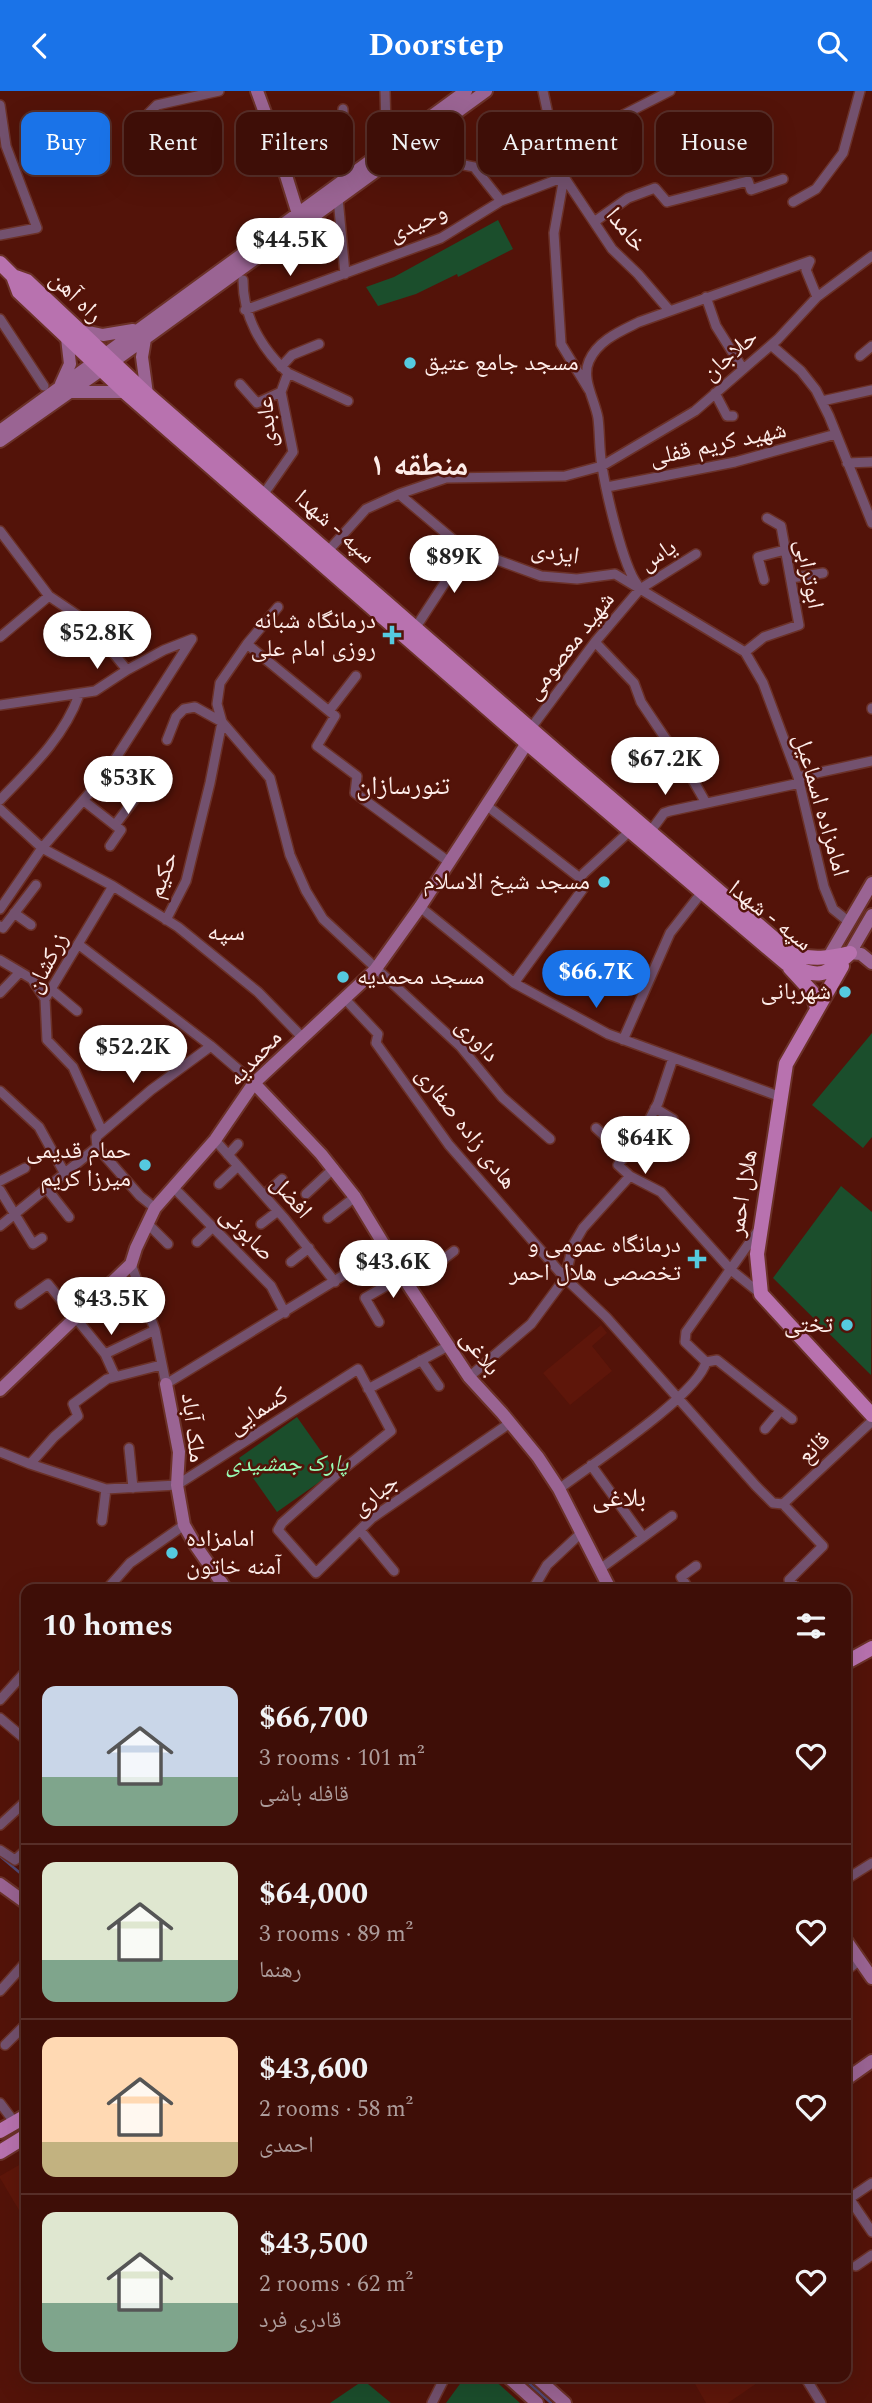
<!DOCTYPE html>
<meta charset="utf-8">
<style>
:root{--surface:#3e0e07;--page:#491c15;--text:#f1f3f6;--muted:#ad9c9b;--line:#572e28;--accent:#1a73e8}
body{margin:0;font-family:Spectral,"Noto Naskh Arabic",serif;background:var(--page);color:var(--text);height:100vh;display:flex;flex-direction:column;font-size:26px;white-space:nowrap}
*{box-sizing:border-box;margin:0}
p{font-size:23px;color:var(--muted)}
.icon{flex:none;width:38px;height:38px;fill:none;stroke:currentColor;stroke-width:2;stroke-linecap:round;stroke-linejoin:round}
.map{position:relative;flex:1;overflow:hidden}
.drawer{position:absolute;left:21px;top:1493px;width:830px;height:798px;display:flex;flex-direction:column;background:var(--surface);border-radius:14px;box-shadow:0 7px 28px #0002,0 0 0 2px var(--line)}
.drawer>*{flex:none}
.guide{position:absolute;left:21px;top:21px;width:831px;height:63px;display:flex;gap:14px}
.price{position:absolute;translate:-50% -60px;padding:0 16px;border-radius:24px;background:#fff;color:#222;font-size:23px;line-height:46px;filter:drop-shadow(0 2px 4px #0008)}
.price::after{content:'';position:absolute;left:50%;top:42px;width:21px;height:16px;margin-left:-10px;background:inherit;clip-path:polygon(0 0,100% 0,50% 100%)}
.price.current{background:var(--accent);color:#fff}
ul{padding:0;list-style:none}
li{display:flex;align-items:center;gap:21px;height:175px;padding:0 21px}
li+li{border-top:2px solid var(--line)}
li span{display:grid;place-items:center;flex:none;width:196px;height:140px;border-radius:14px;color:#555}
li>.icon{margin-inline-start:auto}
span .icon{width:84px;height:84px;fill:#fffc;stroke-width:1}
li b{font-size:30px}
h2{display:flex;justify-content:space-between;align-items:center;height:84px;padding:0 21px;font-size:30px}
.chip{padding:0 24px;border-radius:14px;background:var(--surface);box-shadow:0 7px 28px #0002,0 0 0 2px var(--line);font-size:24px;line-height:63px}
.chip.current{background:var(--accent);color:#fff}
header{display:flex;justify-content:space-between;align-items:center;height:91px;padding:0 21px;background:var(--accent);color:#fff;font-size:32px;font-weight:700}
.map>svg:first-child{display:block}
</style>
<header><svg class="icon" aria-label="back" viewBox="0 0 24 24"><path d="M15 5l-7 7 7 7"/></svg>Doorstep<svg class="icon" aria-label="search" viewBox="0 0 24 24"><circle cx="10" cy="10" r="6"/><path d="M15 15l6 6"/></svg></header>
<div class="map">
<svg width="872" height="2312" viewBox="0 0 872 2312">
<rect width="100%" height="100%" fill="#531309"/>
<!-- built -->
<path fill="#5e160a" d="M601,1234L607,1242L592,1255L612,1280L570,1314L543,1282Z
M26,2070V2131L0,2087V2085Z
M691,2286H766L728,2312H706Z"/>
<!-- green -->
<path fill="#1b4e2c" d="M498,129L513,158L458,186L457,183L416,203L378,215L366,196L394,186Z
M872,942V1046L863,1057L812,1014Z
M841,1095L872,1121L871,1284L773,1187Z
M297,1326L335,1380L277,1421L239,1367Z
M465,2286H491L520,2312H446Z
M361,2291L368,2293L391,2312H330Z"/>
<g fill="none" stroke-linecap="round" stroke-linejoin="round">
<!-- stream -->
<path stroke="#514874" stroke-width="2.5" d="M0,1765L26,1787
M522,2286L551,2312"/>
<!-- street casing -->
<g stroke="#6b3128" stroke-width="12">
<path id="street" d="M385,0L386,36L392,57
M543,0L560,79L564,86L612,158L638,183L669,219
M0,14L6,55L37,137L0,144
M145,26L157,14L219,0
M439,69L474,76L501,110
M560,79L621,25L670,0
M286,82L345,69L343,18
M564,86L554,142L561,253L589,299
M338,107L345,183
M793,111L816,98L843,62L860,0
M594,131L628,107L655,97L667,111L748,90L751,99L783,88
M810,170L806,179L817,206
M243,189C243,225 261,257 288,282L281,301L293,361L263,404
M706,206L716,235L743,278
M245,219L441,147L501,110L564,86
M0,228L44,295
M771,254L801,280L816,299L829,325L872,432
M860,265L872,255
M281,276L292,264L319,253
M288,282L348,310
M240,293L257,312L281,301
M715,302L727,325H733
M822,310L872,299
M847,372L872,371
M607,396L735,371L836,343
M399,403L462,456L541,485L577,488L615,483L745,561L763,592L798,686L824,796L833,818L849,831
M0,440L49,505L89,532L127,579
M328,460L366,418L399,403L446,387L565,385L602,375L695,320L778,248L817,206L872,165
M791,487L823,482
M764,489L758,466L785,459
M637,493C623,475 606,401 602,375C599,359 600,343 598,327C595,309 581,288 589,270C598,249 621,240 639,231L810,170
M416,536L444,493L460,455
M0,546L49,505
M595,551L634,592L641,611L690,684L706,712
M247,553L335,625L317,655L357,685L355,702L449,771
M745,561L764,546L799,534L781,435L767,427
M0,614L95,600L127,579L164,559L192,548
M872,617V618
M329,620L356,585
M531,637L595,551L640,498L696,463
M167,649L176,626L184,618L195,616L222,631L270,687L290,764L306,800L323,828L460,955L502,1006L550,1048
M798,686L872,670
M0,709C31,677 64,646 79,604
M84,710L121,739L110,755
M486,714L580,787
M0,718L42,757L105,684L192,548
M115,734L137,705
M650,741L664,722L670,720L800,692
M420,816L514,892L608,943L781,1006
M0,818L42,757L113,795L178,836L258,901L303,947
M14,822L31,834
M166,829L186,790L210,692L222,631L217,613L220,592L247,553L278,516
M0,835L3,837L36,794
M78,853L211,955L254,992
M0,869L32,888L45,908
M514,892L585,795L580,787L584,782L631,739
M52,899L77,920
M0,902L20,881
M345,908L378,943L376,952L449,1054L565,1187L606,1226L756,1395L773,1412L783,1413
M623,949L670,842L702,801
M0,1000L39,1036L65,1083
M655,1017L673,1028
M596,1037L625,1064
M102,1040L73,976L47,949L45,908L113,795
M215,1049L285,1128L335,1191
M97,1056L96,1046L151,999L211,955
M97,1056L140,1105L155,1117
M228,1064L238,1053
M630,1085L661,1101L731,1179L761,1203
M0,1090L25,1077
M219,1093L238,1075
M174,1097L271,1195L285,1222
M47,1098L69,1126
M0,1099L33,1153L42,1147
M306,1103L334,1077
M264,1104L282,1088
M328,1127L355,1106
M147,1132L168,1153
M261,1133L278,1120
M0,1135L97,1056
M197,1151L213,1136
M291,1171L309,1157
M131,1173L155,1239L166,1293L388,1157
M409,1195L454,1160
M20,1213L48,1193L105,1263L115,1285
M379,1231L365,1207L403,1185
M105,1263L155,1239
M421,1269L439,1295
M706,1271L685,1251L686,1241L757,1141
M706,1271L717,1269L792,1328
M469,1286L531,1233L565,1187L573,1154L583,1137L630,1085L618,1074L643,1041L658,1012L673,967
M368,1298L448,1255
M765,1338L780,1320
M129,1357L133,1397
M0,1361L30,1373L106,1398L177,1394L358,1278L391,1340L337,1383L282,1432L278,1439L316,1482L372,1427L510,1332
M30,1373L54,1346L78,1325L73,1313L107,1288L161,1274
M591,1374L643,1446
M559,1398C590,1374 697,1305 706,1271
M783,1413L872,1330
M783,1413L823,1455L789,1489L798,1498
M102,1430L106,1398
M360,1439L394,1480
M600,1478L672,1425
M107,1498L130,1472L184,1434
M533,1498L547,1474L580,1443
M686,1498L688,1497L681,1486L696,1475
M0,1609L26,1580
M0,1627L26,1649
M0,1734L26,1710
M0,1759L15,1769L26,1759
M845,1789L872,1772
M845,1880L860,1869
M0,1900L26,1871
M5,1954L26,1933
M0,2012L15,2032
M845,2101L872,2141
M850,2107L872,2092
M856,2175L872,2164
M805,2286L821,2312
M432,2312L445,2286"/>
</g>
<!-- secondary casing -->
<g stroke="#6b3128" stroke-width="16">
<path id="secondary" d="M257,0L274,46L298,123
M79,239L103,244L133,239
M145,248L142,266L147,303
M104,264L466,0
M113,271L486,0
M61,293L70,273L67,247
M72,301H125
M0,340L93,272
M0,350L101,279
M872,824L850,862L861,863L872,872
M828,867L872,792
M254,992L321,1063L355,1106L409,1195L469,1286L502,1322L538,1366L559,1398L610,1498
M166,1293L179,1361L177,1394L184,1434L196,1455L226,1498
M0,1299L131,1173L136,1157L155,1117L215,1049L254,992L375,879L420,816L527,652
M0,1793L26,1812
M845,1848L872,1887
M845,1989L872,1970
M508,2286L537,2312
M536,2286L565,2312"/>
</g>
<!-- primary casing -->
<g stroke="#6b3128" stroke-width="18">
<path id="primary" d="M0,172L13,185L27,190L147,303L571,673L792,863C813,869 829,867 850,862
M13,185L19,201L125,301L527,652L787,873C820,887 822,887 849,863
M842,875L786,973L757,1163L761,1203L872,1324
M790,877L812,901L817,917
M845,1572L872,1557
M0,2040L26,2025
M0,2061L26,2045"/>
</g>
<!-- street -->
<use href="#street" stroke="#73516e" stroke-width="9"/>
<!-- secondary -->
<use href="#secondary" stroke="#9a6493" stroke-width="12"/>
<!-- primary -->
<use href="#primary" stroke="#b872af" stroke-width="14"/>
</g>
<!-- markers -->
<g fill="#55cadf" stroke="#531309" stroke-width="2.5">
<circle cx="410" cy="272" r="7"/>
<path d="M388.5 533.5h7v7h7v7h-7v7h-7v-7h-7v-7h7z"/>
<circle cx="604" cy="791" r="7"/>
<circle cx="343" cy="886" r="7"/>
<circle cx="845" cy="901" r="7"/>
<circle cx="145" cy="1074" r="7"/>
<path d="M693.5 1157.5h7v7h7v7h-7v7h-7v-7h-7v-7h7z"/>
<circle cx="847" cy="1234" r="7"/>
<circle cx="172" cy="1462" r="7"/>
</g>
<g text-anchor="middle" dominant-baseline="central" stroke-width="5" stroke-linejoin="round" paint-order="stroke">
<!-- street labels -->
<g font-size="24" fill="#fdece9" stroke="#531309">
<text transform="translate(418 132) rotate(-24)">وحیدی</text>
<text transform="translate(626 139) rotate(51)">خامدا</text>
<text transform="translate(76 206) rotate(44)">راه آهن</text>
<text transform="translate(730 264) rotate(-41)">حلاجان</text>
<text transform="translate(267 331) rotate(-94)">عابدی</text>
<text transform="translate(718 353) rotate(-12)">شهید کریم قفلی</text>
<text transform="translate(335 436) rotate(41)">سپه - شهدا</text>
<text transform="translate(555 462) rotate(9)">ایزدی</text>
<text transform="translate(658 464) rotate(-32)">یاس</text>
<text transform="translate(809 483) rotate(79)">ابوترابی</text>
<text transform="translate(570 555) rotate(-52)">شهید معصومی</text>
<text transform="translate(821 714) rotate(74)">امامزاده اسماعیل</text>
<text transform="translate(163 784) rotate(-69)">حکیم</text>
<text transform="translate(770 825) rotate(38)">سپه - شهدا</text>
<text transform="translate(47 872) rotate(-63)">زرکشان</text>
<text transform="translate(477 949) rotate(47)">داوری</text>
<text transform="translate(255 967) rotate(-47)">محمدیه</text>
<text transform="translate(466 1037) rotate(52)">هادی زاده صفاری</text>
<text transform="translate(743 1102) rotate(-81)">هلال احمر</text>
<text transform="translate(291 1106) rotate(49)">افضل</text>
<text transform="translate(247 1143) rotate(45)">صابونی</text>
<text transform="translate(480 1262) rotate(53)">بلاغی</text>
<text transform="translate(258 1320) rotate(-33)">کسمایی</text>
<text transform="translate(193 1337) rotate(83)">ملک آباد</text>
<text transform="translate(814 1357) rotate(-43)">قانع</text>
<text transform="translate(375 1404) rotate(-38)">جباری</text>
</g>
<!-- poi labels -->
<g font-size="24" fill="#fdece9" stroke="#531309" text-anchor="end">
<text x="424" y="272" text-anchor="start">مسجد جامع عتیق</text>
<text x="376" y="530">درمانگاه شبانه<tspan x="376" dy="28">روزی امام علی</tspan></text>
<text x="590" y="791">مسجد شیخ الاسلام</text>
<text x="357" y="886" text-anchor="start">مسجد محمدیه</text>
<text x="831" y="901">شهربانی</text>
<text x="131" y="1060">حمام قدیمی<tspan x="131" dy="28">میرزا کریم</tspan></text>
<text x="681" y="1154">درمانگاه عمومی و<tspan x="681" dy="28">تخصصی هلال احمر</tspan></text>
<text x="833" y="1234">تختی</text>
<text x="186" y="1448" text-anchor="start">امامزاده<tspan x="186" dy="28">آمنه خاتون</tspan></text>
</g>
<!-- park labels -->
<g font-size="24" font-style="italic" fill="#99fcb4" stroke="#531309">
<text x="287" y="1373">پارک جمشیدی</text>
</g>
<!-- neighbourhood labels -->
<g font-size="26" fill="#fdece9" stroke="#531309">
<text x="403" y="695">تنورسازان</text>
<text x="226" y="841">سپه</text>
<text x="619" y="1407">بلاغی</text>
</g>
<!-- district labels -->
<g font-size="32" font-weight="bold" fill="#fdece9" stroke="#531309">
<text x="419" y="374">منطقه ۱</text>
</g>
</g>
</svg>
<b class="price" style="left:290px;top:187px">$44.5K</b>
<b class="price" style="left:454px;top:504px">$89K</b>
<b class="price" style="left:97px;top:580px">$52.8K</b>
<b class="price" style="left:665px;top:706px">$67.2K</b>
<b class="price" style="left:128px;top:725px">$53K</b>
<b class="price current" style="left:596px;top:919px">$66.7K</b>
<b class="price" style="left:133px;top:994px">$52.2K</b>
<b class="price" style="left:645px;top:1085px">$64K</b>
<b class="price" style="left:393px;top:1209px">$43.6K</b>
<b class="price" style="left:111px;top:1246px">$43.5K</b>
<div class="guide">
<a class="chip current">Buy</a>
<a class="chip">Rent</a>
<a class="chip">Filters</a>
<a class="chip">New</a>
<a class="chip">Apartment</a>
<a class="chip">House</a>
</div>
<section class="drawer">
<h2>10 homes<svg class="icon" aria-label="filters" viewBox="0 0 24 24"><path d="M4 7h16M4 17h16"/><circle cx="9" cy="7" r="2"/><circle cx="15" cy="17" r="2"/></svg></h2>
<ul>
<li><span style="background:linear-gradient(#c9d6e8 65%,#7fa58c 0)"><svg class="icon" aria-label="home" viewBox="0 0 24 24"><path d="M3 11l9-7 9 7M6 9v11h12V9"/></svg></span><div><b>$66,700</b><p>3 rooms · 101 m²</p><p>قافله باشی</p></div><svg class="icon" aria-label="heart" viewBox="0 0 24 24"><path d="M12 20l-8-8c-3-5 5-10 8-4 3-6 11-1 8 4z"/></svg></li>
<li><span style="background:linear-gradient(#dfe7d0 70%,#7fa58c 0)"><svg class="icon" aria-label="home" viewBox="0 0 24 24"><path d="M3 11l9-7 9 7M6 9v11h12V9"/></svg></span><div><b>$64,000</b><p>3 rooms · 89 m²</p><p>رهنما</p></div><svg class="icon" aria-label="heart" viewBox="0 0 24 24"><path d="M12 20l-8-8c-3-5 5-10 8-4 3-6 11-1 8 4z"/></svg></li>
<li><span style="background:linear-gradient(#ffd9b3 75%,#c2b280 0)"><svg class="icon" aria-label="home" viewBox="0 0 24 24"><path d="M3 11l9-7 9 7M6 9v11h12V9"/></svg></span><div><b>$43,600</b><p>2 rooms · 58 m²</p><p>احمدی</p></div><svg class="icon" aria-label="heart" viewBox="0 0 24 24"><path d="M12 20l-8-8c-3-5 5-10 8-4 3-6 11-1 8 4z"/></svg></li>
<li><span style="background:linear-gradient(#dfe7d0 65%,#7fa58c 0)"><svg class="icon" aria-label="home" viewBox="0 0 24 24"><path d="M3 11l9-7 9 7M6 9v11h12V9"/></svg></span><div><b>$43,500</b><p>2 rooms · 62 m²</p><p>قادری فرد</p></div><svg class="icon" aria-label="heart" viewBox="0 0 24 24"><path d="M12 20l-8-8c-3-5 5-10 8-4 3-6 11-1 8 4z"/></svg></li>
</ul>
</section>
</div>
